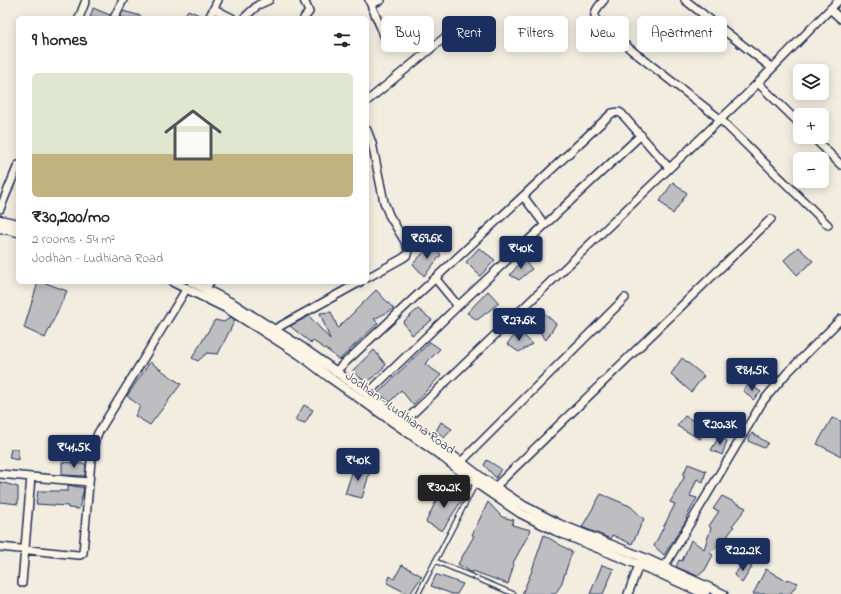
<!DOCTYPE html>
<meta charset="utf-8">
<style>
:root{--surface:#fff;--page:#f2f2f2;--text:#222;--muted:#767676;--line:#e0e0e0;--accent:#1b2f5e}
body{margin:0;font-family:"Indie Flower",sans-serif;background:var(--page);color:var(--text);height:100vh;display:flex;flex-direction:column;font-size:15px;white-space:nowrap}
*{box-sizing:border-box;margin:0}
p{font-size:13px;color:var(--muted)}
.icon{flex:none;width:22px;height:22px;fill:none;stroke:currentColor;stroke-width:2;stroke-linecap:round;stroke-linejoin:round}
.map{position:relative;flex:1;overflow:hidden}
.sheet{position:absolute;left:16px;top:16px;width:353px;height:268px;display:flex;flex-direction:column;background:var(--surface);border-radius:6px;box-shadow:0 2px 10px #0003}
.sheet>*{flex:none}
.guide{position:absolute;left:381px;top:16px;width:380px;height:36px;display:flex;gap:8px}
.tools{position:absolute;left:793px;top:64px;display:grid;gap:8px}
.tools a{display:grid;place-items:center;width:36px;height:36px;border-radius:6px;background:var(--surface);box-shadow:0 2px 10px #0003;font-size:20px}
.price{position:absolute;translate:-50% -34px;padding:0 9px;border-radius:4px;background:var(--accent);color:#fff;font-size:13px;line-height:26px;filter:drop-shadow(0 1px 2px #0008)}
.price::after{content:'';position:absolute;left:50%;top:24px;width:12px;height:9px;margin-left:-6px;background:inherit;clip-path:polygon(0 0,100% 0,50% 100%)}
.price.selected{background:#222;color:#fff}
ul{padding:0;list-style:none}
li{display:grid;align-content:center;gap:8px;height:212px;padding:0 16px}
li+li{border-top:1px solid var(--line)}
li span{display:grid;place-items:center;height:124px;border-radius:6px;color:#555}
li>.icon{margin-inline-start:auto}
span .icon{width:72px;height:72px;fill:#fffc;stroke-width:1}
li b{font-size:17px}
h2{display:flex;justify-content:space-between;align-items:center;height:48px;padding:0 16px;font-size:17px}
.tag{padding:0 14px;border-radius:6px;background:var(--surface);box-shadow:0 2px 10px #0003;font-size:14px;line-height:36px}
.tag.selected{background:var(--accent);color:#fff}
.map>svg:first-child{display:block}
</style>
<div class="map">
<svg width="841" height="594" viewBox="0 0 841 594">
<rect width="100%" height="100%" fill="#f3ede0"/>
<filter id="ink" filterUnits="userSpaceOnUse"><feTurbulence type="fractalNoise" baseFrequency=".025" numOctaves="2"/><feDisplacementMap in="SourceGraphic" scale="8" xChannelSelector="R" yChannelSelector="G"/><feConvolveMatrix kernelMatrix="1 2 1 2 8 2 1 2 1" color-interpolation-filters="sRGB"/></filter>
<g filter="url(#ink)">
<!-- building -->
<path fill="#bebec0" stroke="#1b2f5e" d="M93,8L110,15L109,18H90Z
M188,10L204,17V18H183Z
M123,11L141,16V18H120Z
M673,182L687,193L673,214L660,201Z
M432,243L441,255L424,276L413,264Z
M798,247L813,261L797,275L784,260Z
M479,248L495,260L480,276L466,262Z
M523,259L532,269L519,280L510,275Z
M38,282H43L67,291L45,338L24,328Z
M376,290L394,309L374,319L378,323L339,360L330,352L313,341L311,343L290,326L309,316L330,339L320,313L331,312L338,328Z
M488,291L499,303L477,320L467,313Z
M418,309L432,320L412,335L403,322Z
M541,310L556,324L546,340L531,320Z
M231,317L235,320L218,354L207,353L198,361L192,358L215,320L224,322Z
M519,330L532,344L519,352L507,344Z
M430,342L440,349L425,364L441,375L413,405L401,390L390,402L378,393Z
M374,350L386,365L367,383L352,371Z
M682,358L704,376L691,392L671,374Z
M150,362L181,384L150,425L135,416L140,406L127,396Z
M749,384L761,392L753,400L743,390Z
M304,405L313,410L305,423L295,420Z
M685,416L706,428L700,439L677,426Z
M832,418L841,421V456L817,444Z
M441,422L452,429L444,438L436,431Z
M752,433L768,443L764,448L748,441Z
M720,435L727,441L722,455L711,450Z
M11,449H18V460L9,458Z
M487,460L501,469L496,478L484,465Z
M62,462L86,464L85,476L62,475Z
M688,464L706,471L703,482L697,479L690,496L697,498L686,518L687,519L664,555L654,546L675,504L670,502L685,476L683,475Z
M354,466L371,468L362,498L345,494Z
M0,482L18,487V504L0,502Z
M68,485L84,488L79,509L68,508V506L36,504L38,491H68Z
M443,486L463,498L442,531L426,522Z
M601,494L630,506L644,519L632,544L612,535L611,539L582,527Z
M722,496L746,508L732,526L734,527L726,538L710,553L713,555L705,570L698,576L676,567L679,560L682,561L691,540L704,549L711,528L709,526L719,511L713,509Z
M488,502L502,517L514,520L512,525L531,530L513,563L514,564L508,584L473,571L472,573L458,564L474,536L472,535Z
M544,535L572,552L561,585L555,594H522L531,573Z
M745,561L752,567L742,583L734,575Z
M402,565L422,576L410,594H408L387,583L390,576L394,579Z
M602,565L614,569L603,594H590Z
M766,569L786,581L787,579L798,583L790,594H753Z
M436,575H438L463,584L457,594H452L431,586Z"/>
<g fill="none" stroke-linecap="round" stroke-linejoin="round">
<!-- service casing -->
<g stroke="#1b2f5e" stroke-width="6">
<path id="service" d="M435,561L514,594
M418,594L476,483"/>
</g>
<!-- minor casing -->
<g stroke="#1b2f5e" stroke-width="10">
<path id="minor" d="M304,0L309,12L304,18
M369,0L386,40
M604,0C597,8 591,14 598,24L720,119L828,225
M685,0L772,68
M371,4L381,0
M214,9L232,18
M830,9L841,19
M79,18L86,0
M114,18L123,0
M209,18L218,0
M244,18L258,5L269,0
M758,83L800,124
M367,101L455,29
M367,130L372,143L384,202L389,215L407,245L408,251L407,255L403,258L367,278
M813,137L841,165
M523,196L545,225
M0,209L18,165
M435,278L458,306
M205,289L210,282
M275,329L360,282
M335,372L612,113L619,112L622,114L669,168
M367,394L458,306L641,135
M405,421L747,94L839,0
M461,462L625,298
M0,474L31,477L22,583
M31,477L89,482
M495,487L771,219
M0,547L78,555H80L83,553L92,449L98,433L187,288
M664,567L763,401L787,373L841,319
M628,594L641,560"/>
</g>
<!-- tertiary casing -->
<g stroke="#1b2f5e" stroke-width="11">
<path id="tertiary" d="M0,220L18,224
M0,228L18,232
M173,282L228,309L299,354L329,377L440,455L476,483L520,513L556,531L659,573L705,594
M192,282L232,303L303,348L444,449L482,478L524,506L559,524L642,557L723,594"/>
</g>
<!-- service -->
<use href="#service" stroke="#fcf5e5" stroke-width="3.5"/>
<!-- minor -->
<use href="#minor" stroke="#fcf5e5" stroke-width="7"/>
<!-- tertiary -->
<use href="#tertiary" stroke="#fcf5e5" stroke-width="8"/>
</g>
</g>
<g text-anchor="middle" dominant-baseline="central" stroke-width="3.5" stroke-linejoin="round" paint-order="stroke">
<!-- street labels -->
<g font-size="13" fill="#1b2f5e" stroke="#fcf5e5">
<text transform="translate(400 413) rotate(36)">Jodhan - Ludhiana Road</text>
</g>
</g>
</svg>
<div class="tools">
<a><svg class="icon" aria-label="layers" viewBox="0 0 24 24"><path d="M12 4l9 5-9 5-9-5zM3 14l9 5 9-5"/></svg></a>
<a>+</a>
<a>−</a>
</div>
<b class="price" style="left:427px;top:260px">₹69.6K</b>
<b class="price" style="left:521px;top:270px">₹40K</b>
<b class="price" style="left:519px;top:342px">₹27.6K</b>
<b class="price" style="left:752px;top:392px">₹81.5K</b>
<b class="price" style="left:720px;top:446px">₹20.3K</b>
<b class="price" style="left:74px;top:469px">₹41.5K</b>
<b class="price" style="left:358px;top:482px">₹40K</b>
<b class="price selected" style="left:444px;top:509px">₹30.2K</b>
<b class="price" style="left:743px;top:572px">₹22.2K</b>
<div class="guide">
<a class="tag">Buy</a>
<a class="tag selected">Rent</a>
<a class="tag">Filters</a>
<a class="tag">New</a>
<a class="tag">Apartment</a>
</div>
<section class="sheet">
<h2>9 homes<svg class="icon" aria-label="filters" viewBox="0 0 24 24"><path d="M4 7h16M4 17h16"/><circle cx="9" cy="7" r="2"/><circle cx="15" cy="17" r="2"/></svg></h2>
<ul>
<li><span style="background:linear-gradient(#dfe7d0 65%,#c2b280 0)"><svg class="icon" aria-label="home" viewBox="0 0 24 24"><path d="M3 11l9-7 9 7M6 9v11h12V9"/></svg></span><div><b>₹30,200/mo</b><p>2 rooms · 54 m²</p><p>Jodhan - Ludhiana Road</p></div></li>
</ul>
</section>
</div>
